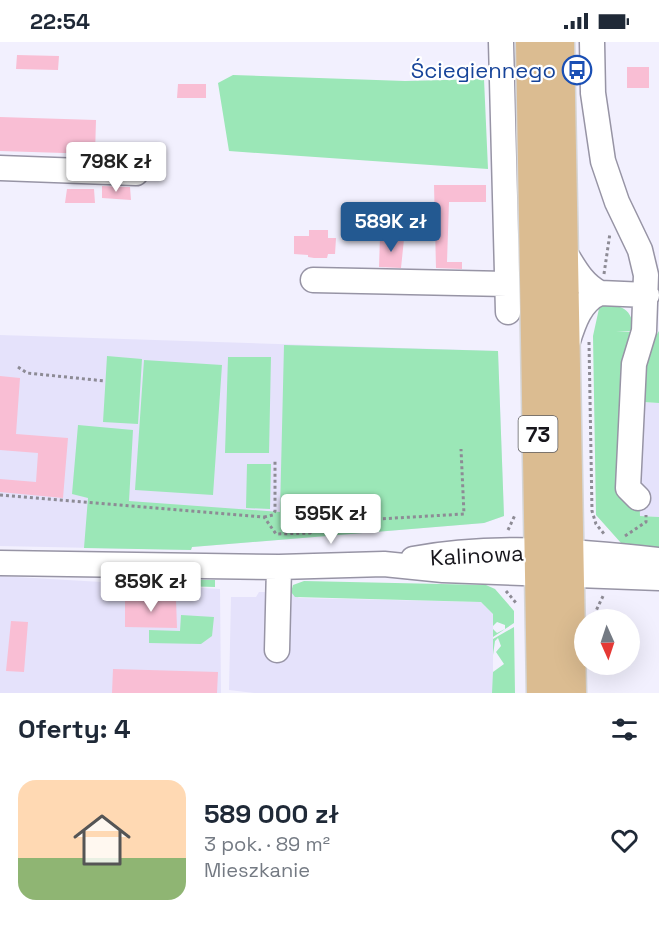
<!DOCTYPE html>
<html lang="pl">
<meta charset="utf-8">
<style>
:root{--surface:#fff;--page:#f2f2f3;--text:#1f2937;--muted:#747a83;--accent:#235991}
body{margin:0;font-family:"Space Grotesk",sans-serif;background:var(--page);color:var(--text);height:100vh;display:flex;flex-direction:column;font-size:22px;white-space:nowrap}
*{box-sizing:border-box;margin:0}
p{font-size:20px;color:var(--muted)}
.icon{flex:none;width:33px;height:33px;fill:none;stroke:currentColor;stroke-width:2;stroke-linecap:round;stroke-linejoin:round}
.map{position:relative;height:651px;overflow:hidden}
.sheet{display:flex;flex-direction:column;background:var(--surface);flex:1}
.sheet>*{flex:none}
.needle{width:39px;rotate:177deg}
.tools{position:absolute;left:574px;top:567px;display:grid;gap:12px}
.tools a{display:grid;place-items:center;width:66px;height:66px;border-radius:50%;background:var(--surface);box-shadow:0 6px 24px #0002;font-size:30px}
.price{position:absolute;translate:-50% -51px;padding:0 14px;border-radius:6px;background:#fff;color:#222;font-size:20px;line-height:39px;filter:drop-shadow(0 2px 3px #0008)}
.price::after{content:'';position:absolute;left:50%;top:36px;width:18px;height:14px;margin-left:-9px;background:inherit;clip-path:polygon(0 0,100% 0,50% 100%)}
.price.active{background:var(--accent);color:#fff}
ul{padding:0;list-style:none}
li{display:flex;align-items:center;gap:18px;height:150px;padding:0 18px}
li span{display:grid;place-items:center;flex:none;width:168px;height:120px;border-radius:18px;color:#555}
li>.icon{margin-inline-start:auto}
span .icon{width:72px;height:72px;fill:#fffc;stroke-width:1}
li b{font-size:26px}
h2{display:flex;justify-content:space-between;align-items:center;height:72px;padding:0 18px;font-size:26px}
.status{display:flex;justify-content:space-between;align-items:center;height:42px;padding:0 30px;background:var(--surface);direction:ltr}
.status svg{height:16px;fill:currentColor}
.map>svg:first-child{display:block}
</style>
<div class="status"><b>22:54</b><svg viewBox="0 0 49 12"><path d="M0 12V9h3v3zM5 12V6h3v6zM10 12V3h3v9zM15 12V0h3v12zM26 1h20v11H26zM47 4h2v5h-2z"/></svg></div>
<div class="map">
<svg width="659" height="651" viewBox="0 0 659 651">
<rect width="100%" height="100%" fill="#f2f0fe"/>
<!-- built -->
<path fill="#e5e2fb" d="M0,293L498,309L504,474L484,481L192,505L191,508L0,504Z
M625,360L659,361V475L640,474Z
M0,534L220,547L221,651H0Z
M259,550H291L299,556L481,560L493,572V651H254L229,648L231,555H256Z"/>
<!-- green -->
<path fill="#9be7b7" d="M233,33L405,39L484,37L488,127L229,109L218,41Z
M600,262C622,263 632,266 634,289H616L634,290L640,474L659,475V506L621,501L596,473L593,294Z
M659,289V361L642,360L645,311Z
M284,303L498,309L504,474L484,481L192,505L191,508L84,506L88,456L72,452L78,383L133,388L129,459L280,470Z
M107,314L142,317L138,382L103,380Z
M228,315H271L269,411H225Z
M144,318L222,323L213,453L135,448Z
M247,422H271L270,467L246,466Z
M155,537L215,538V545L180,544V551H154Z
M304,539L486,543L495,547L514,569V581L493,595V587L497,591L505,587V583L497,580L493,584V572L481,560L295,555L291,550L293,543Z
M181,573L214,575L212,594L201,602L149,601V588L180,589Z
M514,585L515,651H492L493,630L504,622L496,610L501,604L498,596L495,599L493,613V597Z"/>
<!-- building -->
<path fill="#f9bed4" d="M17,13L59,14L58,28L16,27Z
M627,25H649V46H627Z
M178,42H206V56H177Z
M0,75L96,78L95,112L0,109Z
M434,143H486V160H449L447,220H462V227L436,226Z
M102,144L130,145L131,158L102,156Z
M67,147H94L95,161H65Z
M309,188H328V196H336L335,212H328L327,216H314L308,215V213L294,212V194H309Z
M380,195L404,197L401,226L379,225Z
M0,334L20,336L16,392L68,396L63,456L0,450V437L36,440L38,411L0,408Z
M125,556L176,557L177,586L125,585Z
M11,579L28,580L24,630L6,629Z
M113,627L218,630L217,651H112Z"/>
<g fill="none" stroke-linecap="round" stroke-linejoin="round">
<!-- minor casing -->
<g stroke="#9794a5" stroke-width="27">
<path id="minor" d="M501,0L508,270
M592,0L593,51L603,119L617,160L640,208L646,233L644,289L634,322L628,446L638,456
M0,126L136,131
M564,209C574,225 582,242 600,251L647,253
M313,238L507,242
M567,302C573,283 580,259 600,251
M413,517C493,502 578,509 659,518
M0,521L279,525L384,522L443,528L659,536
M277,608L279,525"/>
</g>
<!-- major casing -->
<g stroke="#d5d5d6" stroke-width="33">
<path id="major" d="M531,0L542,651
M559,0L571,651"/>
</g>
<!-- path -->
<path stroke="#8d8b95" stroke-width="3" stroke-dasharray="3 3" stroke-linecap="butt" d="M604,232L610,191
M589,300L592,469L596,482L605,493
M18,325L27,331L105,339
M0,453L264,475L276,492L310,491L327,480L464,472L461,407
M264,475L273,473L275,469V418
M508,488L515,473
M625,494L646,480V473
M506,549L517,562
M594,573L604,552"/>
<!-- minor -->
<use href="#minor" stroke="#fff" stroke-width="24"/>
<!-- major -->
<use href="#major" stroke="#dbbc91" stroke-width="30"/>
</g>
<!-- icons -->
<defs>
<g id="bus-ring" transform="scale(1.5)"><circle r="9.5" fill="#fff" stroke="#1a4fb4" stroke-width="1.5"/><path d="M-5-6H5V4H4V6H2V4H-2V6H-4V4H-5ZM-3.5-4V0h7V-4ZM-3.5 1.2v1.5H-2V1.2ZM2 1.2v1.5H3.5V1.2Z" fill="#1a4fb4"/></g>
</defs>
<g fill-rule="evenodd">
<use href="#bus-ring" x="577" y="28"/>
</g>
<g text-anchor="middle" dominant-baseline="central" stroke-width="4.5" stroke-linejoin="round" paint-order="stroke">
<!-- shield labels -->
<rect fill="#fff" stroke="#5d5c60" stroke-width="1.5" x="518.5" y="374" width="39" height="36" rx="4.5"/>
<g font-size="21" font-weight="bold" fill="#17161c">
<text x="538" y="392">73</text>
</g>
<!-- transit labels -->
<g font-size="22" fill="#164399" stroke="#fff" text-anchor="end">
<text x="556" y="28">Ściegiennego</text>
</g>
<!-- street labels -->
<g font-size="22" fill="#17161c" stroke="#fff">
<text transform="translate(477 513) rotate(-3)">Kalinowa</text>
</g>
</g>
</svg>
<div class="tools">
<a><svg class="needle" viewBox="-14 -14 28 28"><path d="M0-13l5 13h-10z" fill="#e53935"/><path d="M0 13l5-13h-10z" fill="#747a83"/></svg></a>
</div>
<b class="price" style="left:116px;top:151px">798K zł</b>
<b class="price active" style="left:391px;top:211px">589K zł</b>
<b class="price" style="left:331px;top:503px">595K zł</b>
<b class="price" style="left:151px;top:571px">859K zł</b>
</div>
<section class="sheet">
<h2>Oferty: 4<svg class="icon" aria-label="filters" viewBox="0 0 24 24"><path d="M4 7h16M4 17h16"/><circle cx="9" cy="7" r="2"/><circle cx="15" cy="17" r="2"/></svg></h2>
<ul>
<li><span style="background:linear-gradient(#ffd9b3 65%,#8fb573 0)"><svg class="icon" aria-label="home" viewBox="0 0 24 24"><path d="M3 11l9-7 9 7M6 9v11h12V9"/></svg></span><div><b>589 000 zł</b><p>3 pok. · 89 m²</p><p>Mieszkanie</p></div><svg class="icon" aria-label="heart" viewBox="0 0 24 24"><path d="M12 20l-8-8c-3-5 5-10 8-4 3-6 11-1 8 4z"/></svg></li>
</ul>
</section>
